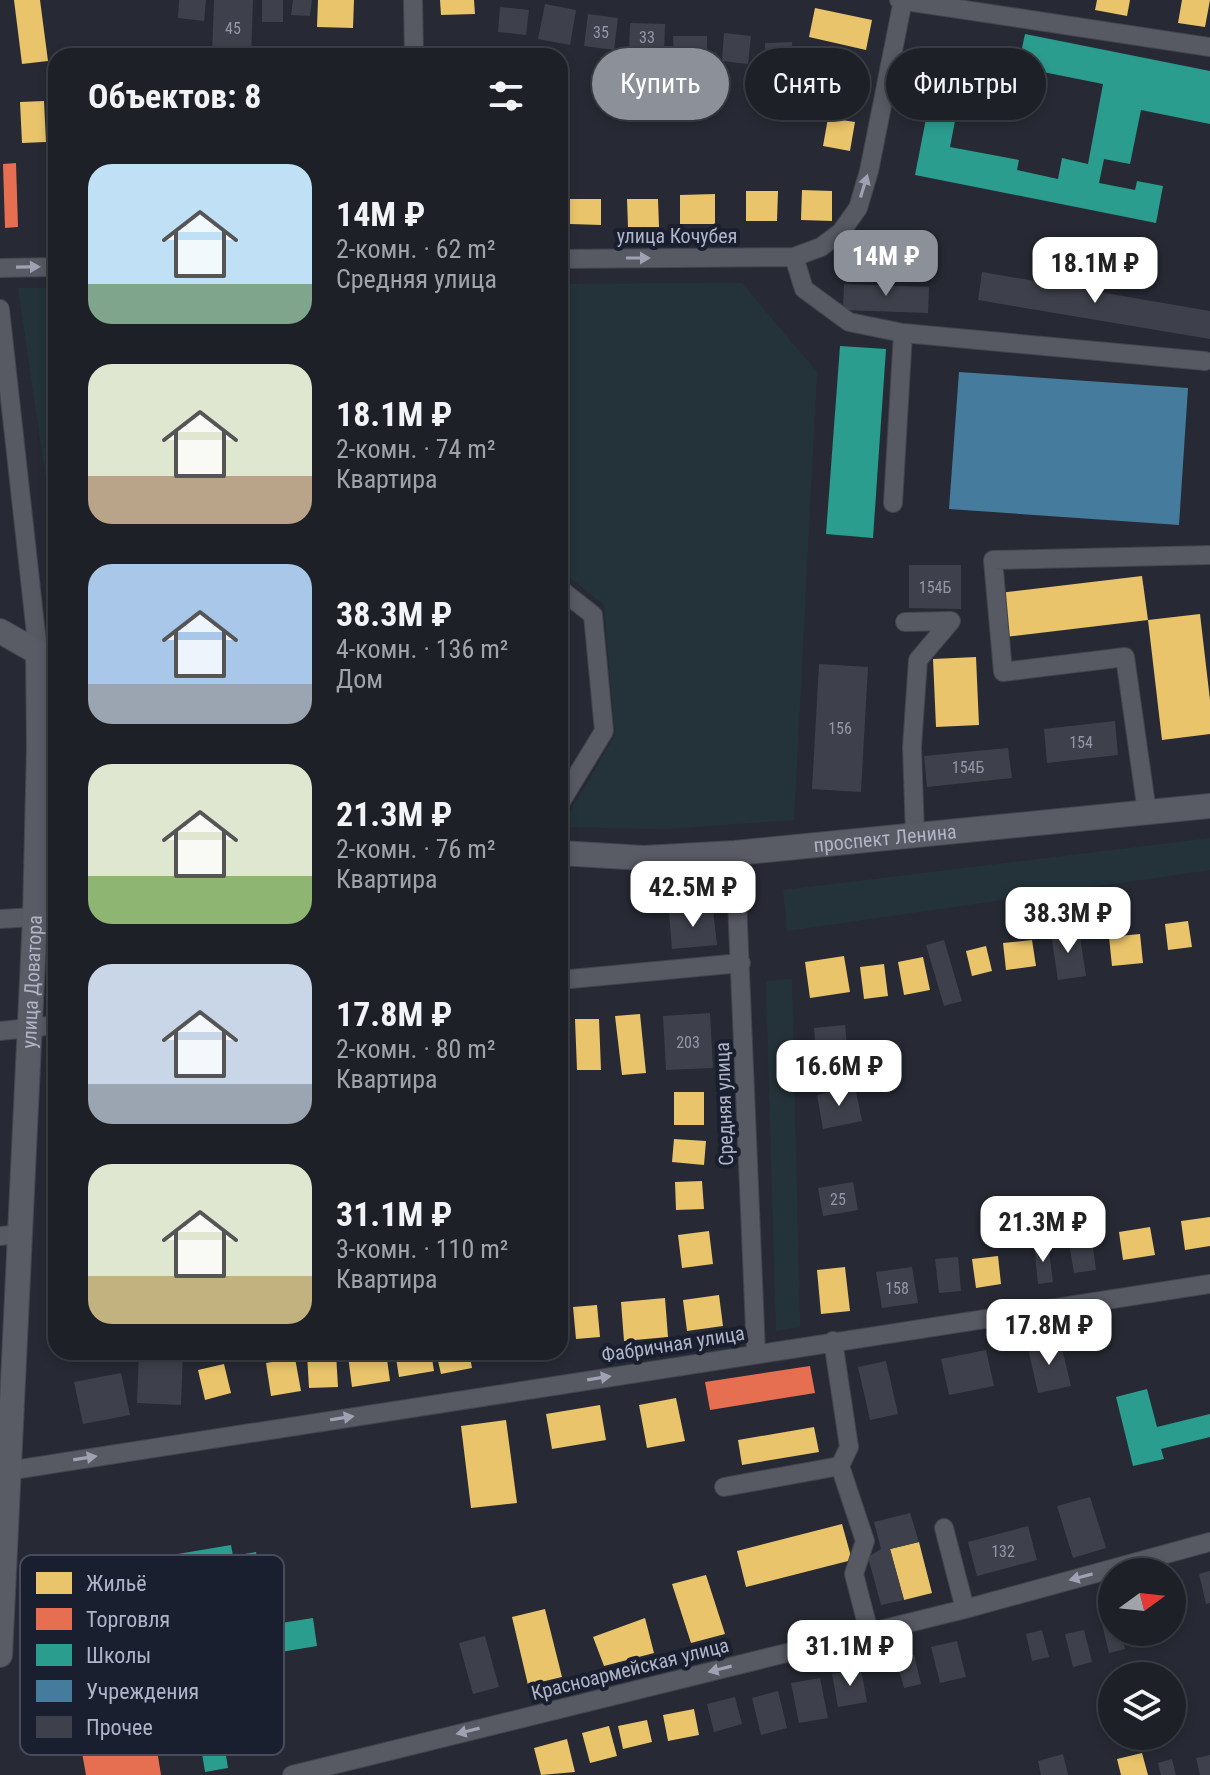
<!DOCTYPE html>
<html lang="ru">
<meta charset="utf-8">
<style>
:root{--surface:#1d2027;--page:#2a2d33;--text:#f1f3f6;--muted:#a0a3a7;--line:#3b3e44;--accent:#8c9099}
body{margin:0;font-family:"Roboto Condensed",sans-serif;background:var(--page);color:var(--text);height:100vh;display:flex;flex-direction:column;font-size:30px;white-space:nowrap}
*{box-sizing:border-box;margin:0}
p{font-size:26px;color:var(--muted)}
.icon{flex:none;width:44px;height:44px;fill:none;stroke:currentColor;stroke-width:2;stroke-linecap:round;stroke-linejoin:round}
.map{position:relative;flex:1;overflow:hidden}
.details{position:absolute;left:48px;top:48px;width:520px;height:1312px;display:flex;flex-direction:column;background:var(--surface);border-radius:24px;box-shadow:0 4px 12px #0003,0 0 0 2px var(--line)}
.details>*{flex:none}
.top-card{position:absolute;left:592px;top:48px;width:498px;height:72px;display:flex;gap:16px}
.needle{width:52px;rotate:75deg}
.controls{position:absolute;left:1098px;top:1558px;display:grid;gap:16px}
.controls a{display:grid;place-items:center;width:88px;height:88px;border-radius:50%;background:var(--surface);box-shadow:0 4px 12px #0003,0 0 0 2px var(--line);font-size:40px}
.price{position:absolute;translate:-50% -68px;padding:0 18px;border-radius:16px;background:#fff;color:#222;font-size:26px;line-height:52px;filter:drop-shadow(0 2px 4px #0008)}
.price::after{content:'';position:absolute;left:50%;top:48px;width:24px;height:18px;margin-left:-12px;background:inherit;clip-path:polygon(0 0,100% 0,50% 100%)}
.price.on{background:var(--accent);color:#fff}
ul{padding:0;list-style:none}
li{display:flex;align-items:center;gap:24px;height:200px;padding:0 40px}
li span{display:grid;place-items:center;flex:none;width:224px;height:160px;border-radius:24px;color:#555}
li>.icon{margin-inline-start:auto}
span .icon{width:96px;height:96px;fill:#fffc;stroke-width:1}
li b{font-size:34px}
h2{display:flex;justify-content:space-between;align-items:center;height:96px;padding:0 40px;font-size:34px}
.chip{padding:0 28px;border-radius:36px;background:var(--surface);box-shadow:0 4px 12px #0003,0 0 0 2px var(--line);font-size:28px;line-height:72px}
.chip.on{background:var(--accent);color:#fff}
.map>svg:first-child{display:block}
</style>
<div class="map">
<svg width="1210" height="1775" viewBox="0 0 1210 1775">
<rect width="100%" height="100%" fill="#272a34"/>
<!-- green -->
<path fill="#24333a" d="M742,283L817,372L794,820L666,829L561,827L615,735L604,605L560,569V284Z
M18,288H56V548Z
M1210,838V870L787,931L783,890Z
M792,979L800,1327L776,1331L766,981Z"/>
<!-- homes -->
<path fill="#e9c46a" d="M14,0H40L48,61L22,64Z
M318,0H354L353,28L317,27Z
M440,0H474L475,14L441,15Z
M1097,0H1130L1127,16L1095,10Z
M1182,0H1210L1205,27L1178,23Z
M815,8L872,20L866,50L809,37Z
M835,57L862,60L859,92L831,89Z
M44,101L46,142L22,143L20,102Z
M828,118L855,122L850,151L823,146Z
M802,190L832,191V221L801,220Z
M746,191H778L777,221H746Z
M715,194V224H680V195Z
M570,199H601V225L570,224Z
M627,199H658L659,227H628Z
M1142,576L1148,620L1005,637L999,593Z
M1200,614L1210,700V734L1162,740L1148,620Z
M976,657L979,725L936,727L933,659Z
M1188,921L1192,947L1168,950L1165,924Z
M1140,934L1143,963L1112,966L1109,937Z
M1032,940L1036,966L1006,970L1003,943Z
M986,946L992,971L972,976L966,951Z
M844,956L850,992L810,998L805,962Z
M923,957L930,990L904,995L898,962Z
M884,964L888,996L864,999L860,967Z
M640,1014L646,1073L622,1075L615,1016Z
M575,1019H599L601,1070H577Z
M565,1021L568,1046L560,1047V1022Z
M674,1092H704V1125H674Z
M674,1139L706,1141L704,1165L672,1162Z
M702,1181L704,1209L676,1210L675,1182Z
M1210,1217V1246L1185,1250L1181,1221Z
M1150,1227L1155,1255L1123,1260L1119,1232Z
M709,1231L713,1264L682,1268L678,1235Z
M998,1256L1001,1284L976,1288L972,1259Z
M845,1267L850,1311L821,1314L817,1270Z
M719,1295L723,1326L687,1331L683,1300Z
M665,1298L668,1337L624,1341L621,1302Z
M597,1305L600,1337L576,1339L573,1307Z
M375,1352H386L390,1381L352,1387L348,1356Z
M395,1352H431L434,1371L399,1377Z
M436,1352H469L472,1368L441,1374Z
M336,1354L338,1387L309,1388L307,1355Z
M295,1358L301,1391L271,1396L266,1363Z
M224,1364L231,1393L205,1400L198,1370Z
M676,1398L685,1441L647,1448L639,1405Z
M600,1405L606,1440L552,1449L546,1414Z
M506,1420L517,1503L471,1508L461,1426Z
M814,1427L819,1452L742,1465L738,1440Z
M842,1524L852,1560L746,1587L737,1551Z
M919,1542L932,1593L904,1600L890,1549Z
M706,1575L725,1634L691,1643L672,1584Z
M545,1609L562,1677L528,1685L512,1617Z
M645,1618L654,1653L604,1666L593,1637Z
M694,1709L699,1735L668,1741L663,1715Z
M647,1720L652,1742L623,1749L618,1726Z
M609,1726L617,1756L590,1763L582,1733Z
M567,1739L575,1772L541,1775L534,1748Z
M1142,1753L1148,1775H1121L1117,1759Z"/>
<!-- shops -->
<path fill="#e76f51" d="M16,163L18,227L5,228L3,164Z
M810,1366L815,1393L710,1410L705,1382Z
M151,1713L161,1775H86L77,1725Z"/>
<!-- schools -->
<path fill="#2a9d8f" d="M1025,34L1210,71V124L1141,110L1130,164L1104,159L1099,183L1135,190L1137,181L1163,186L1156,223L915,175L939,52L967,58L950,147L1019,160L1017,170L1058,179L1062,158L1088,164L1103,84L1018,67Z
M840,346L886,349L873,538L826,534Z
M1147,1389L1157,1427L1210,1414V1437L1161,1449L1164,1459L1133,1466L1116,1397Z
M231,1545L233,1556L256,1552L261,1585L229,1590L228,1579L196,1585L204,1635L313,1618L317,1646L166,1671L148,1559Z
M217,1699L228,1768L205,1772L194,1703Z"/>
<!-- public -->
<path fill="#457b9d" d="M959,372L1188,388L1179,525L949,509Z"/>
<!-- building -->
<path fill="#3e414b" d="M179,0H206L204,21L178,18Z
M214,0H253L251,56H212Z
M262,0H283V22H262Z
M293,0H312L310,16L291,15Z
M545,4L576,10L570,45L538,39Z
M500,7L529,10L526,35L498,32Z
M588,14L618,18L614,50L584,46Z
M630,23L665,24L664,52L629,51Z
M724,33L751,36L748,64L722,61Z
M673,36H707V62H674Z
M792,42L793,63L766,64L765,43Z
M442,50H474V56H442Z
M982,272L1210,311V339L978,300Z
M844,284L929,287L928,313L843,310Z
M909,565H961V609L909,608Z
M819,664L868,667L861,792L812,789Z
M1115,721L1118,755L1047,763L1044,729Z
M1008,748L1012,778L927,787L924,756Z
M713,909L717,945L672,949L669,913Z
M1079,930L1086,976L1058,980L1051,934Z
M944,940L962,1001L944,1006L926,945Z
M710,1013L713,1068L666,1070L663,1016Z
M845,1025L849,1067L817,1070L814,1028Z
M855,1087L862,1121L823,1129L817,1095Z
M853,1182L858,1210L823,1216L818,1188Z
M1091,1234L1096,1270L1074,1273L1068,1237Z
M1048,1243L1053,1282L1038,1284L1034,1244Z
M958,1257L961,1291L939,1293L935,1259Z
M912,1267L918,1303L882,1308L876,1272Z
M1060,1340L1071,1386L1038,1393L1028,1348Z
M986,1350L994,1386L949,1395L941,1359Z
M139,1352L183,1353L181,1405L137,1403Z
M886,1361L898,1414L870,1420L858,1367Z
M121,1373L130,1415L83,1424L74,1382Z
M1090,1497L1106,1548L1073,1558L1057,1506Z
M910,1513L919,1542L890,1549L904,1600L881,1605L868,1557L881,1549L874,1522Z
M1028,1526L1037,1560L977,1576L968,1542Z
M1210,1571V1603L1206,1604L1199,1574Z
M1112,1609V1632H1121L1125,1649L1109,1653L1099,1612Z
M1042,1630L1049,1657L1032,1661L1026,1634Z
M1084,1630L1092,1662L1073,1667L1065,1634Z
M485,1636L499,1687L473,1694L459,1643Z
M957,1641L966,1677L940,1683L931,1647Z
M914,1655L921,1684L904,1688L896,1659Z
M861,1669L867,1702L838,1707L832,1674Z
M820,1678L828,1718L799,1723L791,1683Z
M778,1691L787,1728L761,1735L752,1698Z
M735,1697L742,1724L714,1732L707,1704Z
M1063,1754L1068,1775H1041L1038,1761Z
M1210,1755V1775H1200L1196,1758Z
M1172,1759L1176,1775H1161L1158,1763Z"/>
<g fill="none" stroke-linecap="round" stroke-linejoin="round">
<!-- minor casing -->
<g stroke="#43454d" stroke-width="20">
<path id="minor" d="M413,0L414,56
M899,0L1210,47
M794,257L804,289L849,322L903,333L1205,361
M560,259L794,257L821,247L841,232L858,208L869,171L903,0
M0,268L56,267
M0,309L38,652
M893,503L903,333
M560,589L593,615L604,731L560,803
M905,622L951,621L918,660L912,747L915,835
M1147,812L1125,657L1003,672L993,560L1210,555
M735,853L756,1353
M0,919L35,917
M560,980L741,963
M0,1031L56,1025
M0,1236L19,1234
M833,1341L849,1447L840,1466L865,1541L854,1574L869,1632
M0,1472L1210,1284
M724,1487L840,1466
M944,1528L965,1609
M292,1775L965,1609L1210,1542"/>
</g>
<!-- major casing -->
<g stroke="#444751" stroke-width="26">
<g id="major">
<path d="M0,631L56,663"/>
<path id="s1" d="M560,853L644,858L735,853L1210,806"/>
<path id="s2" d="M0,1655L35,917L39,748L38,652"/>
</g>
</g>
<!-- minor -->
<use href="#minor" stroke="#575963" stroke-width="18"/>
<!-- major -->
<use href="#major" stroke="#595b65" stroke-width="24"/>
</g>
<!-- one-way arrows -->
<defs><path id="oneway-solid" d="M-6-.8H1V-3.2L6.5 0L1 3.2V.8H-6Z" transform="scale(2)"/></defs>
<g fill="#9ea2b3">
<use href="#oneway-solid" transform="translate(864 186) rotate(-73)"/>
<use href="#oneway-solid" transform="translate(638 258)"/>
<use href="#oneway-solid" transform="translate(28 267) rotate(-1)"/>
<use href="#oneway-solid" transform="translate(599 1378) rotate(-9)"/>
<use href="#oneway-solid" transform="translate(342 1418) rotate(-9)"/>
<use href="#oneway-solid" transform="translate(85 1458) rotate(-9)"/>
<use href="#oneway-solid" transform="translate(1081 1577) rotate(165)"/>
<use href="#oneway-solid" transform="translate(720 1669) rotate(166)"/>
<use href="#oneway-solid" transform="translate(468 1731) rotate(166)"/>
</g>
<g text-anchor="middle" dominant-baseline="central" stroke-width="8" stroke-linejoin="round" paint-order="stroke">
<!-- number labels -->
<g font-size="16" fill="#9497a8">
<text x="233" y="28">45</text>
<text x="601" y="32">35</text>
<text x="647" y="37">33</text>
<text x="935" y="587">154Б</text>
<text x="840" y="728">156</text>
<text x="1081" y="742">154</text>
<text x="968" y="767">154Б</text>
<text x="688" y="1042">203</text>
<text x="838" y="1199">25</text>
<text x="897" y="1288">158</text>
<text x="1003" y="1551">132</text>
</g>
<!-- street labels -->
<g font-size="20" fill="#b0b4c7" stroke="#1a1f2f">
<text x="677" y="236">улица Кочубея</text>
<text stroke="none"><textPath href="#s1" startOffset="326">проспект Ленина</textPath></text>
<text stroke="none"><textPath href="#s2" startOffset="674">улица Доватора</textPath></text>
<text transform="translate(724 1104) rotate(-92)">Средняя улица</text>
<text transform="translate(673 1344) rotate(-9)">Фабричная улица</text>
<text transform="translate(630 1669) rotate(-14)">Красноармейская улица</text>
</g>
</g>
<!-- legend -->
<rect x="20" y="1555" width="264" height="200" rx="12" fill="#1a1f2f" stroke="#474c5d" stroke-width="2"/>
<rect x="36" y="1572" width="36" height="22" fill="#e9c46a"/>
<rect x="36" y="1608" width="36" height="22" fill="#e76f51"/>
<rect x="36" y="1644" width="36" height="22" fill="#2a9d8f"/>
<rect x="36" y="1680" width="36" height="22" fill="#457b9d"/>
<rect x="36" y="1716" width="36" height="22" fill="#3e414b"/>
<g font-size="22" fill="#b0b4c7">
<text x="86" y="1591">Жильё</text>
<text x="86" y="1627">Торговля</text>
<text x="86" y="1663">Школы</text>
<text x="86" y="1699">Учреждения</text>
<text x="86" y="1735">Прочее</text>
</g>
</svg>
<div class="controls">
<a><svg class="needle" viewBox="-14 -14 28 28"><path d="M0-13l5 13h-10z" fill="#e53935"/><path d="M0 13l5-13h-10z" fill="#a0a3a7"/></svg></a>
<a><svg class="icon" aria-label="layers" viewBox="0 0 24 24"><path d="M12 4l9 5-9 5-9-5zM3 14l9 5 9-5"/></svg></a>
</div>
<b class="price on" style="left:886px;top:298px">14M ₽</b>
<b class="price" style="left:1095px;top:305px">18.1M ₽</b>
<b class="price" style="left:693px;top:929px">42.5M ₽</b>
<b class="price" style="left:1068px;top:955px">38.3M ₽</b>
<b class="price" style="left:839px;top:1108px">16.6M ₽</b>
<b class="price" style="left:1043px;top:1264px">21.3M ₽</b>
<b class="price" style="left:1049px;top:1367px">17.8M ₽</b>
<b class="price" style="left:850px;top:1688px">31.1M ₽</b>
<div class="top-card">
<a class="chip on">Купить</a>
<a class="chip">Снять</a>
<a class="chip">Фильтры</a>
</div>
<section class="details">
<h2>Объектов: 8<svg class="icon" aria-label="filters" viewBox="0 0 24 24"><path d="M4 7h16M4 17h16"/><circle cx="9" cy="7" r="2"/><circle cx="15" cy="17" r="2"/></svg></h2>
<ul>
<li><span style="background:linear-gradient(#bfe0f5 75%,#7fa58c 0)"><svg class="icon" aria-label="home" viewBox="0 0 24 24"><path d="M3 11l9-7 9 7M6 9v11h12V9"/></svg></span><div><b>14M ₽</b><p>2-комн. · 62 m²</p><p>Средняя улица</p></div></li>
<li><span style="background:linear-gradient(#dfe7d0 70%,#b9a48a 0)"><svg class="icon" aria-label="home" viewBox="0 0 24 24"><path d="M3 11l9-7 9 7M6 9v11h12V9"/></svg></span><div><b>18.1M ₽</b><p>2-комн. · 74 m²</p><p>Квартира</p></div></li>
<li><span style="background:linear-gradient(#a9c7e8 75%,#9aa5b1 0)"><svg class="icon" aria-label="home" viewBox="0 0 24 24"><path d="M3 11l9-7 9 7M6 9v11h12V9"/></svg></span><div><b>38.3M ₽</b><p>4-комн. · 136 m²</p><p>Дом</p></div></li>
<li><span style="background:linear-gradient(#dfe7d0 70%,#8fb573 0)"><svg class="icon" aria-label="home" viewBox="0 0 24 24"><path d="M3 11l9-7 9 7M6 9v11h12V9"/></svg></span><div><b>21.3M ₽</b><p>2-комн. · 76 m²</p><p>Квартира</p></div></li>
<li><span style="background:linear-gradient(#c9d6e8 75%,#9aa5b1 0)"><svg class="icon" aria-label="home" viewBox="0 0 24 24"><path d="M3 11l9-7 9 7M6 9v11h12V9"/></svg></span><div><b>17.8M ₽</b><p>2-комн. · 80 m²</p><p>Квартира</p></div></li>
<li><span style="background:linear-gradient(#dfe7d0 70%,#c2b280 0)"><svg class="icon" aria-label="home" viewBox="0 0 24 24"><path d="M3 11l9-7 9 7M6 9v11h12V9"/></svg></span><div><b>31.1M ₽</b><p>3-комн. · 110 m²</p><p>Квартира</p></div></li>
</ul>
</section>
</div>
